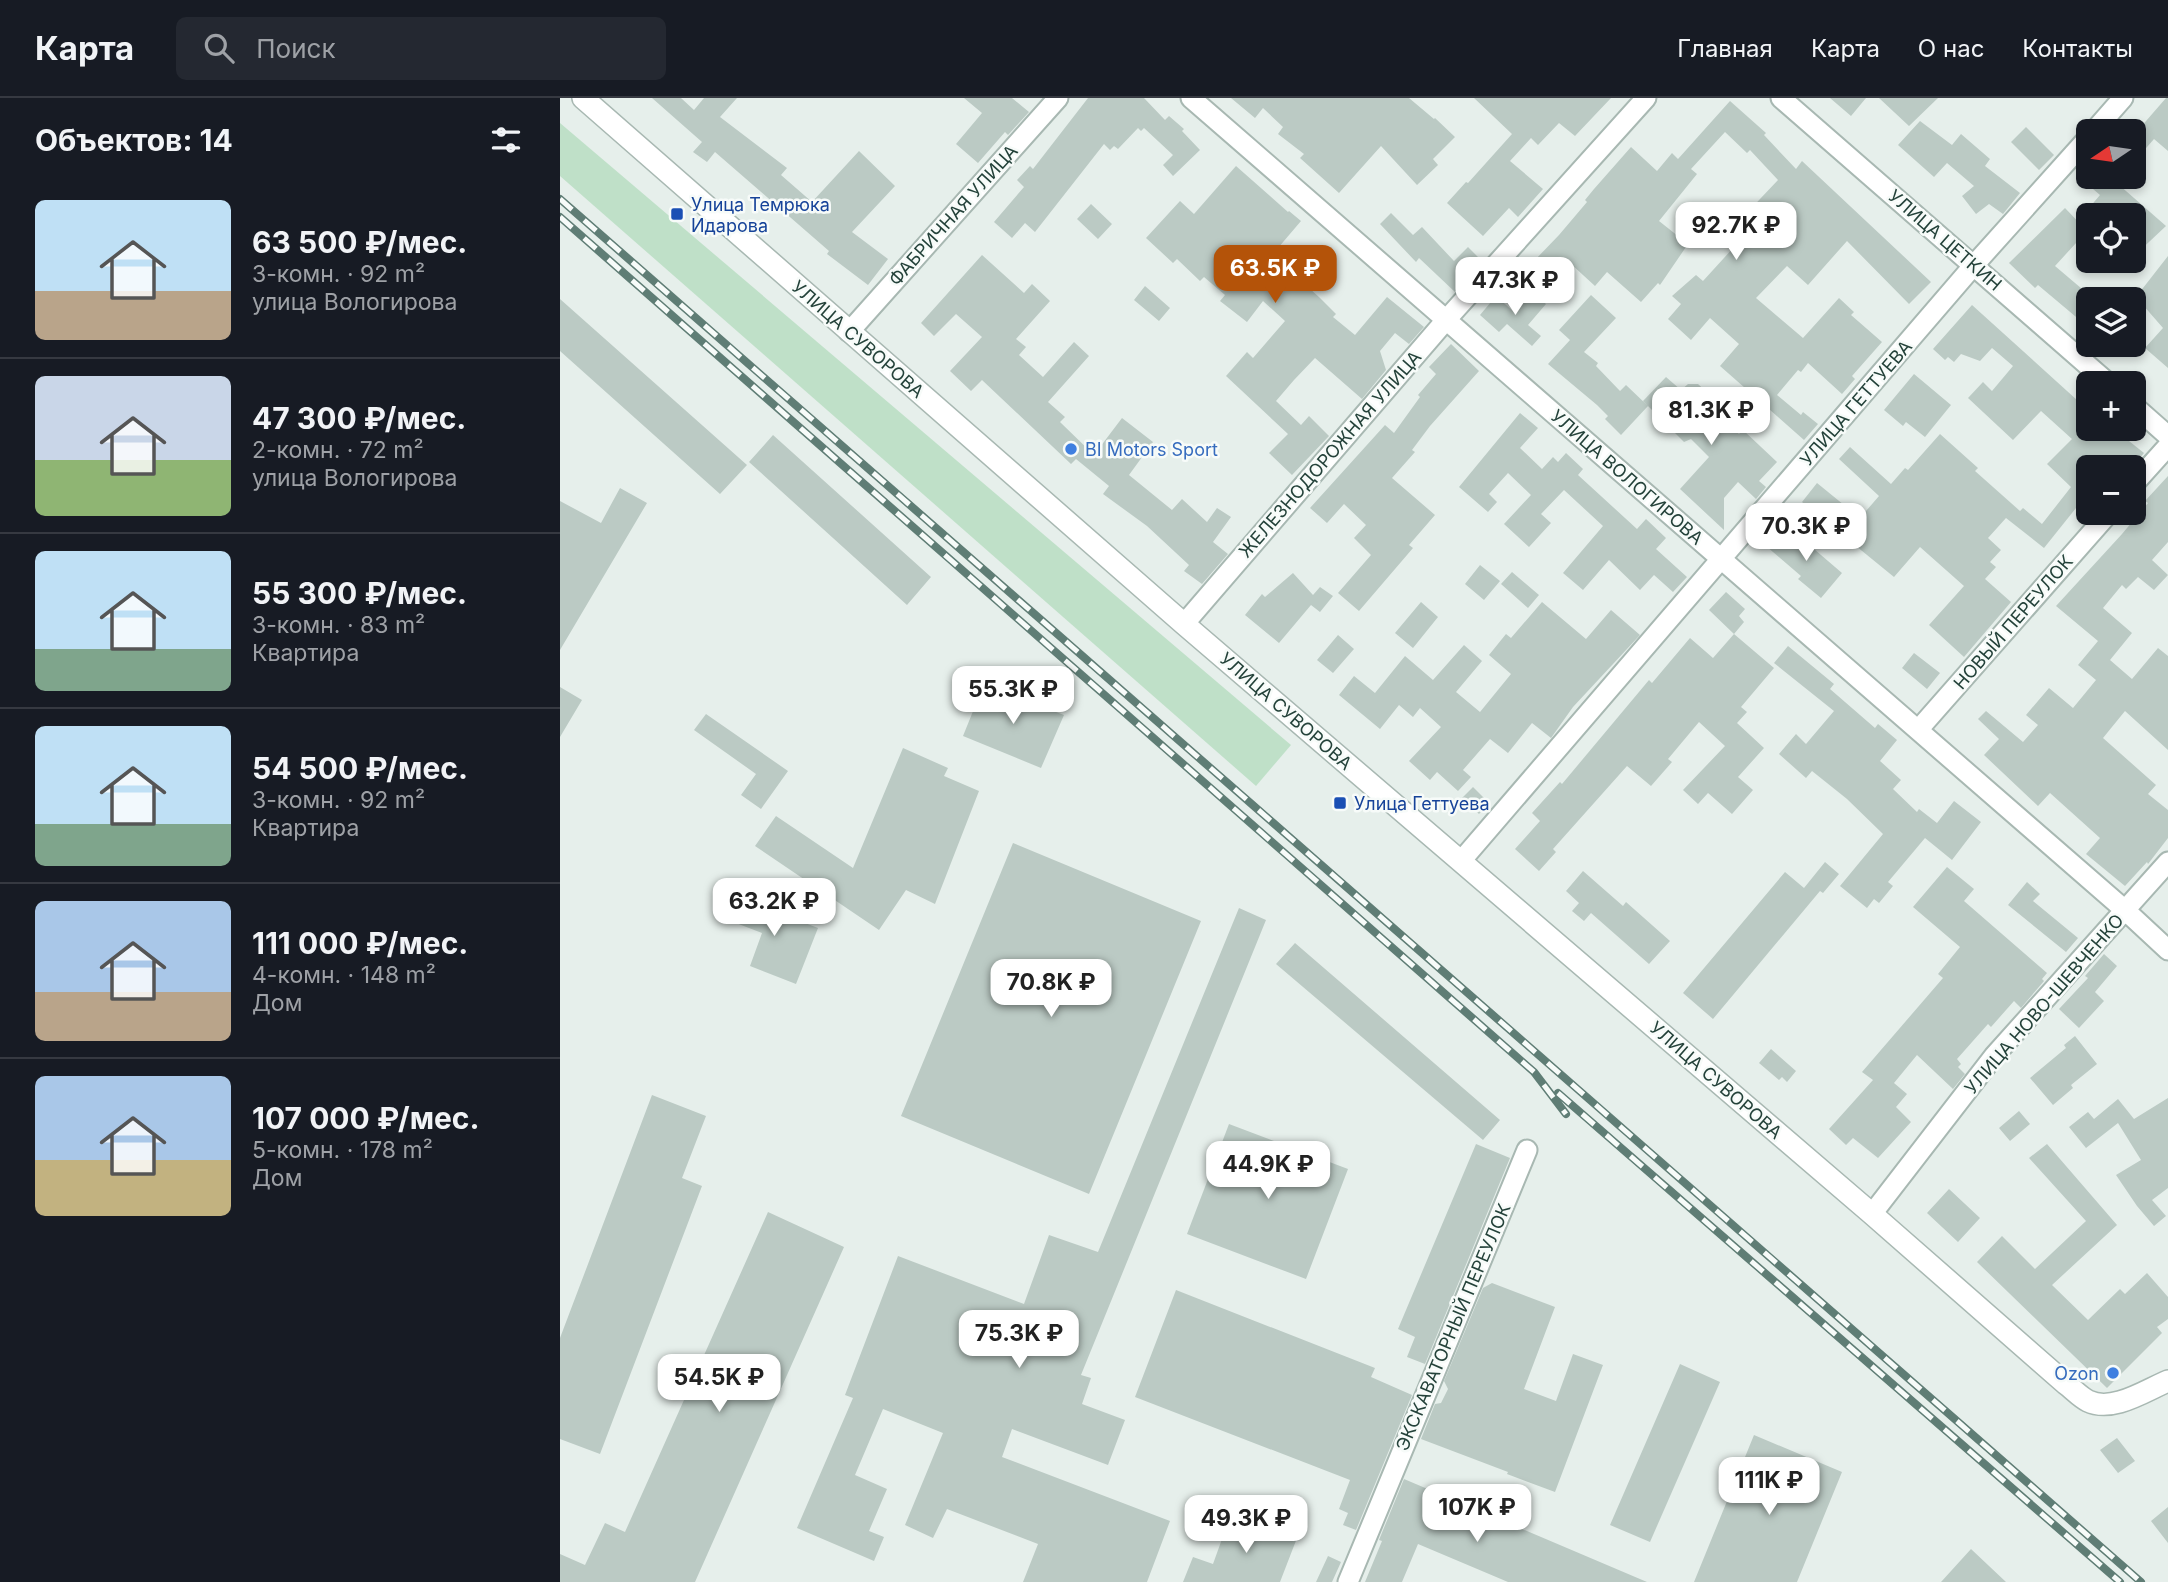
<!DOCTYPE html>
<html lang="ru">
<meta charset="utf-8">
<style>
:root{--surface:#171b24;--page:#242831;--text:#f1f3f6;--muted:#9ea1a6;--line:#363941;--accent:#b45309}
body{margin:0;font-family:Inter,sans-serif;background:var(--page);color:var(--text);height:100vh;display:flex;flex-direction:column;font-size:26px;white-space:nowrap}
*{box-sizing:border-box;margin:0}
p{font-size:23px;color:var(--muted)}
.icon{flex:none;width:38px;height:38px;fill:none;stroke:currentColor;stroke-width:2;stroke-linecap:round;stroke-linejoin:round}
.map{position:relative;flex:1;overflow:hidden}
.details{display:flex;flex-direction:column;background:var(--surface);width:560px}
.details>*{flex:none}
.needle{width:46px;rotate:257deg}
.controls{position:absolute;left:1516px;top:21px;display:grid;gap:14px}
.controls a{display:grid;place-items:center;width:70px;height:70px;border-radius:10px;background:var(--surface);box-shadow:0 4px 10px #0003;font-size:35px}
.price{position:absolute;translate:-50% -60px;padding:0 16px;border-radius:14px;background:#fff;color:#222;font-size:23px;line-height:46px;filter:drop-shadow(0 2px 4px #0008)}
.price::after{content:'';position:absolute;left:50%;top:42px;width:21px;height:16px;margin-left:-10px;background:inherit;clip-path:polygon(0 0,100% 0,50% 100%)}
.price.active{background:var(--accent);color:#fff}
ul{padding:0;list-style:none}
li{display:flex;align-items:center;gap:21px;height:175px;padding:0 35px}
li+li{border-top:2px solid var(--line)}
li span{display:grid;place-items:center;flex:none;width:196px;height:140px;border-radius:10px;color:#555}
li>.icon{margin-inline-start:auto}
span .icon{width:84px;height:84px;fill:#fffc;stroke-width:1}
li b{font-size:30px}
h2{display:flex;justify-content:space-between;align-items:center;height:84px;padding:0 35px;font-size:30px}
header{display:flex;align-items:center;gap:42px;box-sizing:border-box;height:98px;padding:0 35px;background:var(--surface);border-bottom:2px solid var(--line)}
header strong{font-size:33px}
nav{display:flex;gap:38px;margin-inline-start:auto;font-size:24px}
.search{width:490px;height:63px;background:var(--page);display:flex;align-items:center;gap:18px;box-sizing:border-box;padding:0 24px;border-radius:10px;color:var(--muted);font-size:26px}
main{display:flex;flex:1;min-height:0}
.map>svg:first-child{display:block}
</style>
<header>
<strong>Карта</strong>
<div class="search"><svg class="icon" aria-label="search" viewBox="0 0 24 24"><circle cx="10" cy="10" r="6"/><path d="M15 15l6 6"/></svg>Поиск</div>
<nav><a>Главная</a><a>Карта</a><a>О нас</a><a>Контакты</a></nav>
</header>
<main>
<section class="details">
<h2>Объектов: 14<svg class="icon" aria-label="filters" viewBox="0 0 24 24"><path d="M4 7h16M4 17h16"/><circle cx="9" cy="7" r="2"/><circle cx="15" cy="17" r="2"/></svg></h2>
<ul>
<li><span style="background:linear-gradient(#bfe0f5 65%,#b9a48a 0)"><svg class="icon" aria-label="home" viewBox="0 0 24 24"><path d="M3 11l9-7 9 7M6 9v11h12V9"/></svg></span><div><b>63 500 ₽/мес.</b><p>3-комн. · 92 m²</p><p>улица Вологирова</p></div></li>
<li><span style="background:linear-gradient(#c9d6e8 60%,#8fb573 0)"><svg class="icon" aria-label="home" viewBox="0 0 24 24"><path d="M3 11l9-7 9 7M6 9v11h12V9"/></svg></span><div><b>47 300 ₽/мес.</b><p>2-комн. · 72 m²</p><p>улица Вологирова</p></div></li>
<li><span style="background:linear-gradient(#bfe0f5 70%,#7fa58c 0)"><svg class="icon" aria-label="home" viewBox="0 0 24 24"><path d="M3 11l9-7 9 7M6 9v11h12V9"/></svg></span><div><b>55 300 ₽/мес.</b><p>3-комн. · 83 m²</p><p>Квартира</p></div></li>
<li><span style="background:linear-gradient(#bfe0f5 70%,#7fa58c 0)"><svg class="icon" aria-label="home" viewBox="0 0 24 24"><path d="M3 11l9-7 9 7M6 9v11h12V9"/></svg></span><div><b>54 500 ₽/мес.</b><p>3-комн. · 92 m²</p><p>Квартира</p></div></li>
<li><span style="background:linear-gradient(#a9c7e8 65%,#b9a48a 0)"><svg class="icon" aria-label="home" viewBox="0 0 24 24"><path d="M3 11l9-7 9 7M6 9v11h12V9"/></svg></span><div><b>111 000 ₽/мес.</b><p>4-комн. · 148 m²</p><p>Дом</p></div></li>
<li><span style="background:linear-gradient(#a9c7e8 60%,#c2b280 0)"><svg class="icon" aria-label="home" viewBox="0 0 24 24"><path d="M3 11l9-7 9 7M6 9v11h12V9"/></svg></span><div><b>107 000 ₽/мес.</b><p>5-комн. · 178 m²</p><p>Дом</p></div></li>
</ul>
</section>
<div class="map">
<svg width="1608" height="1484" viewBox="0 0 1608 1484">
<rect width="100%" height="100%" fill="#e6efeb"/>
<!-- green -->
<path fill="#bfe0c8" d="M0,25L731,647L696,688L0,78Z"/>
<!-- building -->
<path fill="#bbcac4" d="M92,0H121L134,12L144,0H177L160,19L227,70L221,77L252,104L299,53L335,88L292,134L328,161L308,187L267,156L269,153L155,54L147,64L133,54L142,44Z
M404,0H452L469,14L448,37L445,34L418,65L396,46L422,15Z
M528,0H584L605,22L609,18L624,31L622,33L640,52L613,78L603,67L613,57L584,30L581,33L578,30L558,51L554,48L550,52L544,46L475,134L465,125L452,140L434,124L464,89L457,82L470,68L473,71Z
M671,0H849L874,21L875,20L895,39L873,61L878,67L857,87L821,48L779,95L740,60L744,56L718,36L723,29L703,10L695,20Z
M914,0H1051L1015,38L999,25L978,47L971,40L950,63L983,91L958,119L949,110L923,138L887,105L906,84L908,85L952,36Z
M1270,0H1306L1291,18Z
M1319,0H1378L1349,28Z
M1606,0H1608V53L1594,41L1573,65V38Z
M1170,3L1206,35L1204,37L1236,71L1242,63L1371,184L1349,206L1287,143L1248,187L1227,168L1196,200L1243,240L1279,200L1294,214L1291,217L1322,244L1292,278L1295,281L1282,296L1248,265L1241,274L1238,272L1217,297L1241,317L1243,314L1258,326L1244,342L1160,268L1179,246L1150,220L1131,242L1108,221L1121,206L1112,198L1136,177L1143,183L1174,149L1164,139L1218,82L1190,52L1187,55L1165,34L1131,71L1137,76L1099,123L1128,146L1100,187L1098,185L1081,204L1047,174L1035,188L1011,166L1005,173L999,168L982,189L962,172L971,161L974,163L999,137L1027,104L1025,102L1034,91L1071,49L1097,73L1112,55L1118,61Z
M1360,23L1392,47L1401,36L1430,61L1425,68L1460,95L1443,116L1429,106L1416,116L1402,98L1414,88L1387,65L1374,79L1338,47Z
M1466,29L1494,57L1479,72L1451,44Z
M676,68L728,114L729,113L741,123L712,157L759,199L776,216L773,219L795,237L827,199L864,229L849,246L835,235L820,253L826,272L802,301L755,260L734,282L716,303L741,327L749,318L769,338L732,377L709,355L728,336L666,278L687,254L693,260L725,223L703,203L687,224L660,203L665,197L644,179L640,183L617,161L613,165L586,140L620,103L634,116Z
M1519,79H1550L1606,128L1573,159V117H1523L1540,97Z
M531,106L552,126L538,141L517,121Z
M1505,110L1527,133L1495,168L1528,196V229L1478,187L1475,190L1449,165Z
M831,115L853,137L862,129L894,163L908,149L922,163L895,194L859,160L856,164L820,126Z
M422,157L464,195L472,186L490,203L456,241L466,249L459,257L483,279L514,244L529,258L488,304L505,319L500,324L534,357L562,320L593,344L569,377L612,412L622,401L647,424L657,410L671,419L653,444L668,456L642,486L624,473L629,467L587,428L543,396L549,388L516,361L511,366L422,282L411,293L390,273L422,239L396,216L374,238L361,225Z
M1608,158V270L1585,250L1603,230L1576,199Z
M585,188L610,210L599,223L574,202Z
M972,194L986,206L968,227L981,238L972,248L947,226L939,234L920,217L936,198L954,214Z
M1031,197L1056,220L1024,254L1038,265L1036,268L1060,293L1066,287L1088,308L1061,337L1045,321L1048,318L1037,307L988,266L1010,242L999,232Z
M0,201L187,367L160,396L0,253Z
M1412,207L1528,312V331H1554L1584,355L1572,369H1528V395L1484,450L1446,420L1428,440L1441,452L1430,464L1436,469L1425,481L1451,504L1404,559L1369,527L1404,488L1360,449L1334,479L1242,404L1257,385L1300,420L1319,398L1279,361L1290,349L1331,386L1345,370L1348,372L1380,336L1418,370L1415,373L1460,413L1463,410L1482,426L1511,389L1487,366L1512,341L1481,313L1453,342L1408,300L1423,284L1432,293L1453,268L1432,250L1420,263L1401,256L1394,264L1388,259L1385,262L1373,251Z
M891,246L919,273L870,328L852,352L855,354L832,380L875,417L849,447L853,450L799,513L778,495L811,457L794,440L806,427L784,406L767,425L750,410L825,327L834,335L860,299L858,297L876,276L869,269Z
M1354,276L1391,307L1365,339L1346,324L1343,328L1324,312Z
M1106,279L1121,292L1128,286H1138L1151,298V310L1179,336L1183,332L1217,364L1199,383L1206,389L1196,401L1178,384L1164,400V432L1120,391L1149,359L1131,341L1124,344L1083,303Z
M960,315L978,330L960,350L982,371L993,359L998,364L1006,355L1023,371L1018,377L1077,431L1086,421L1106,440L1096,451L1127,479L1113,494L1094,477L1080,492L1049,462L1023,492L1003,475L1043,428L1004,392L981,416L991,425L969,449L944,426L971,397L948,375L929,396L937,404L928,414L899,389Z
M213,337L371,479L347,507L189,364Z
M1608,378V444L1592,462L1608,477L1594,492L1578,479L1566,491L1562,487L1543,510L1572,535L1550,562L1572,581L1598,550L1608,558V652L1565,613L1543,640L1596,687L1588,696L1608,712V740L1588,766L1587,764L1565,788L1526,756L1540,740L1490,695L1478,708L1424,657L1439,641L1418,621L1426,613L1463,644L1478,627L1466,617L1489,590L1513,610L1536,582L1518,567L1538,543L1496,508L1562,436L1588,405L1585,403Z
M60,390L87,405L0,552V403L41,425Z
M1233,433L1282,475L1261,500L1238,481L1241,478L1206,448L1215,437L1224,445Z
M920,467L940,483L924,502L905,486Z
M952,474L979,497L968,510L941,486Z
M733,475L753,497L760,489L773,498L760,514L751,507L719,545L685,517L702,496L705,499Z
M1166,494L1185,511L1179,518L1184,524L1174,536L1149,512Z
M861,504L878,519L853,550L835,535Z
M982,504L1026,541L1051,512L1080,537L1013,609L991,640L972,625L948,655L930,641L903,672L911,679L898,693L877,674L870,682L849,663L881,629L860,610L853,619L839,607L820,631L779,597L794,578L815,595L845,558L873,582L904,547L922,563L896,594L920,614L951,576L929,557L946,536L951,540Z
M1174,536L1214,570L1181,609L1187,614L1177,625L1204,650L1178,679L1193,692L1172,716L1148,695L1138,706L1123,692L1165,648L1139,624L1108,661L1112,664L1091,688L1067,668L993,751L996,754L979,773L955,751L980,723L972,715L1000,684L1002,686L1089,582L1092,585L1130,540L1153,560Z
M778,537L794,551L773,575L757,562Z
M1228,548L1274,586L1270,591L1315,630L1318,626L1337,642L1320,663L1341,682L1333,691L1357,714L1359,711L1377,725L1394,703L1421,724L1392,762L1365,740L1328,784L1333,788L1319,805L1314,801L1307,810L1280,788L1323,736L1287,701L1252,673L1246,680L1219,656L1236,636L1246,646L1274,613L1214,565Z
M1354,555L1380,575L1367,591L1342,570Z
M424,586L504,617L481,670L403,638Z
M0,589L22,602L0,639Z
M146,616L228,673L201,711L181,697L196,676L134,632Z
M343,650L388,670L384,678L419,693L375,806L346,792L319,832L195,748L216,718L293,770Z
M913,689L929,705L919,716L902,700Z
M453,745L641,823L529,1096L341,1018Z
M1265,764L1279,776L1263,795L1260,793L1153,921L1123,895L1225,774L1244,790Z
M1387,769L1414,791L1404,803L1487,875L1482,881L1484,883L1461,910L1454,903L1431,929L1428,926L1397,961L1401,966L1398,969L1405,976L1393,991L1357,957L1334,985L1347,996L1336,1009L1351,1024L1318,1060L1293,1040L1286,1047L1269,1031L1313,982L1302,974L1383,880L1378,876L1400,849L1353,809Z
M1023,773L1063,808L1066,804L1110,843L1089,866L1031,815L1024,823L1012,813L1019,805L1006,793Z
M1467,784L1480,796L1473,803L1518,840L1506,854L1448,807Z
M172,797L258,830L236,886L190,868L202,835L163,820Z
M679,810L706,822L521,1277L531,1280L522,1306L565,1322L548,1367L452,1331L442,1359L610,1423L587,1484H463L478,1446L387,1411L373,1440L345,1427L383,1335L323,1311L295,1377L327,1391L309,1433L324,1439L314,1463L237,1430L293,1300L285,1297L338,1158L464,1206L489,1137L538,1154Z
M735,845L940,1022L923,1042L716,866Z
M1544,856L1557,868L1535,894L1544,903L1519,930L1499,911L1528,880L1525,878Z
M1515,938L1537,966L1511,987L1513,990L1493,1007L1470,980L1506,950L1504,947Z
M1211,951L1236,973L1227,984L1222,979L1219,982L1199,965Z
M92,997L146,1018L122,1080L142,1088L40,1356L0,1341V1240Z
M1608,1000V1090L1592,1102L1606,1118L1594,1128L1577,1108L1556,1077L1581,1062L1558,1025L1526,1050L1509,1029L1528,1014L1534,1021L1558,1001L1574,1021Z
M1459,1013L1470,1026L1450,1043L1439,1030Z
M669,1026L788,1071L746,1181L627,1136Z
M916,1046L950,1060L865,1266L847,1259L855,1239L838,1231Z
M1487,1046L1557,1127L1492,1187L1528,1222L1560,1191L1565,1196L1587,1175L1608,1199V1221L1597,1229L1602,1235L1547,1290L1417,1164L1442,1138L1475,1171L1526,1123L1469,1060Z
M1389,1091L1420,1120L1398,1144L1367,1115Z
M208,1114L284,1149L135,1484H0V1456L25,1467L45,1425L65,1434Z
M932,1185L995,1209L964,1291L996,1303L1013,1256L1043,1267L995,1394L947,1376L948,1374L861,1341L875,1306L881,1305L888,1291L884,1283L923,1190Z
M616,1192L815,1270L811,1279L852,1297L796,1432L783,1427L788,1415L779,1411L790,1382L575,1299Z
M1120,1266L1160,1284L1090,1444L1050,1427Z
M1194,1337L1282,1374L1237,1484H1134Z
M1557,1340L1575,1363L1558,1375L1540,1352Z
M844,1381L1087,1484H948L858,1446L842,1484H805L822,1443L819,1442Z
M1608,1409V1445L1591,1423Z
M671,1416L737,1440L720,1484H623L633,1459L653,1466Z
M1411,1451L1446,1484H1381Z
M768,1458L781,1464L772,1484H756Z"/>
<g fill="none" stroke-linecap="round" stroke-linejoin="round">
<!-- minor casing -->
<g stroke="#a8b8b2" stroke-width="23">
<path id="minor" d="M631,0L1566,813L1608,852
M1221,0L1548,285
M1534,33L1563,0
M289,234L498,0
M1573,307L1608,338
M1573,387L1608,348
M624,526L886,222L1086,0
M1358,632L1549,415
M901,763L1414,167L1528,40
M1312,1116L1434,958L1608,764
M788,1484L967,1052"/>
</g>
<!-- tertiary casing -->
<g stroke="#a8b8b2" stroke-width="24">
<path id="tertiary" d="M23,0L624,526L1312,1116L1506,1286C1513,1291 1520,1299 1528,1303C1553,1315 1586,1292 1608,1283"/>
</g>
<!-- minor -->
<use href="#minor" stroke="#fff" stroke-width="19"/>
<!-- tertiary -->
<use href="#tertiary" stroke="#fff" stroke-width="21"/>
<!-- rail casing -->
<g stroke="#5f7d75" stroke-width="8">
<path id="rail" d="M0,101L1581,1484
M0,119L974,974L1006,1016
M998,995L1560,1484"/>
</g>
<!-- rail -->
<use href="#rail" stroke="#f7fbf9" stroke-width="5" stroke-dasharray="16" stroke-linecap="butt"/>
</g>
<!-- markers -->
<g fill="#1a4fb4" stroke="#f7fbf9" stroke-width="2.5">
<rect x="110" y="109" width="14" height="14" rx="3.5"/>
<rect x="773" y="698" width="14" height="14" rx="3.5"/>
</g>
<g fill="#3f7fe0" stroke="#f7fbf9" stroke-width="2.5">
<circle cx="511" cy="351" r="7"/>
<circle cx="1553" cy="1275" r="7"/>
</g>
<g text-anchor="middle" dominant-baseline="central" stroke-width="5" stroke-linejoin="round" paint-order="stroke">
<!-- transit labels -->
<g font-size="18" fill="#164399" stroke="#f7fbf9" text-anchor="start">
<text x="131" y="106">Улица Темрюка<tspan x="131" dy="21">Идарова</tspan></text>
<text x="794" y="705">Улица Геттуева</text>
</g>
<!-- street labels -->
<g font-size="18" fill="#24423a" stroke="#f7fbf9">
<text transform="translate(393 117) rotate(-48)">ФАБРИЧНАЯ УЛИЦА</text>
<text transform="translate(1385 142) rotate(41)">УЛИЦА ЦЕТКИН</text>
<text transform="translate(298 241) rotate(41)">УЛИЦА СУВОРОВА</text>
<text transform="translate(1296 305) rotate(-49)">УЛИЦА ГЕТТУЕВА</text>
<text transform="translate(770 356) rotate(-49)">ЖЕЛЕЗНОДОРОЖНАЯ УЛИЦА</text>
<text transform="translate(1067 379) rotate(41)">УЛИЦА ВОЛОГИРОВА</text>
<text transform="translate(1453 524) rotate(-49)">НОВЫЙ ПЕРЕУЛОК</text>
<text transform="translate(726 613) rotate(41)">УЛИЦА СУВОРОВА</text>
<text transform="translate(1484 906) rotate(-49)">УЛИЦА НОВО-ШЕВЧЕНКО</text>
<text transform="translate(1156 982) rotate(41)">УЛИЦА СУВОРОВА</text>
<text transform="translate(893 1229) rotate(-67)">ЭКСКАВАТОРНЫЙ ПЕРЕУЛОК</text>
</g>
<!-- shop labels -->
<g font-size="18" fill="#366cbe" stroke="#f7fbf9" text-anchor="start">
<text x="525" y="351">BI Motors Sport</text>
<text x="1539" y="1275" text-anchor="end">Ozon</text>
</g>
</g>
</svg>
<div class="controls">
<a><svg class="needle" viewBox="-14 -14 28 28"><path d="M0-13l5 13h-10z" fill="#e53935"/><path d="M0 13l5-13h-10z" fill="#9ea1a6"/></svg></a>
<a><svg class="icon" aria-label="locate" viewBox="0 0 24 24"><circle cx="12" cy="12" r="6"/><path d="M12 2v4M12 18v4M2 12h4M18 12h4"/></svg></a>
<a><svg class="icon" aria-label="layers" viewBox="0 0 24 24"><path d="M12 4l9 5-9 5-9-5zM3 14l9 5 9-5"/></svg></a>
<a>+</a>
<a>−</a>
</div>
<b class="price" style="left:1176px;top:164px">92.7K ₽</b>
<b class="price active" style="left:715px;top:207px">63.5K ₽</b>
<b class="price" style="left:955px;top:219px">47.3K ₽</b>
<b class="price" style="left:1151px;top:349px">81.3K ₽</b>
<b class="price" style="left:1246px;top:465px">70.3K ₽</b>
<b class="price" style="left:453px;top:628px">55.3K ₽</b>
<b class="price" style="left:214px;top:840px">63.2K ₽</b>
<b class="price" style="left:491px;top:921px">70.8K ₽</b>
<b class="price" style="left:708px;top:1103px">44.9K ₽</b>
<b class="price" style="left:459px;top:1272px">75.3K ₽</b>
<b class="price" style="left:159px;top:1316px">54.5K ₽</b>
<b class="price" style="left:1209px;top:1419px">111K ₽</b>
<b class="price" style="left:917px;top:1446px">107K ₽</b>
<b class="price" style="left:686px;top:1457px">49.3K ₽</b>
</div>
</main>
